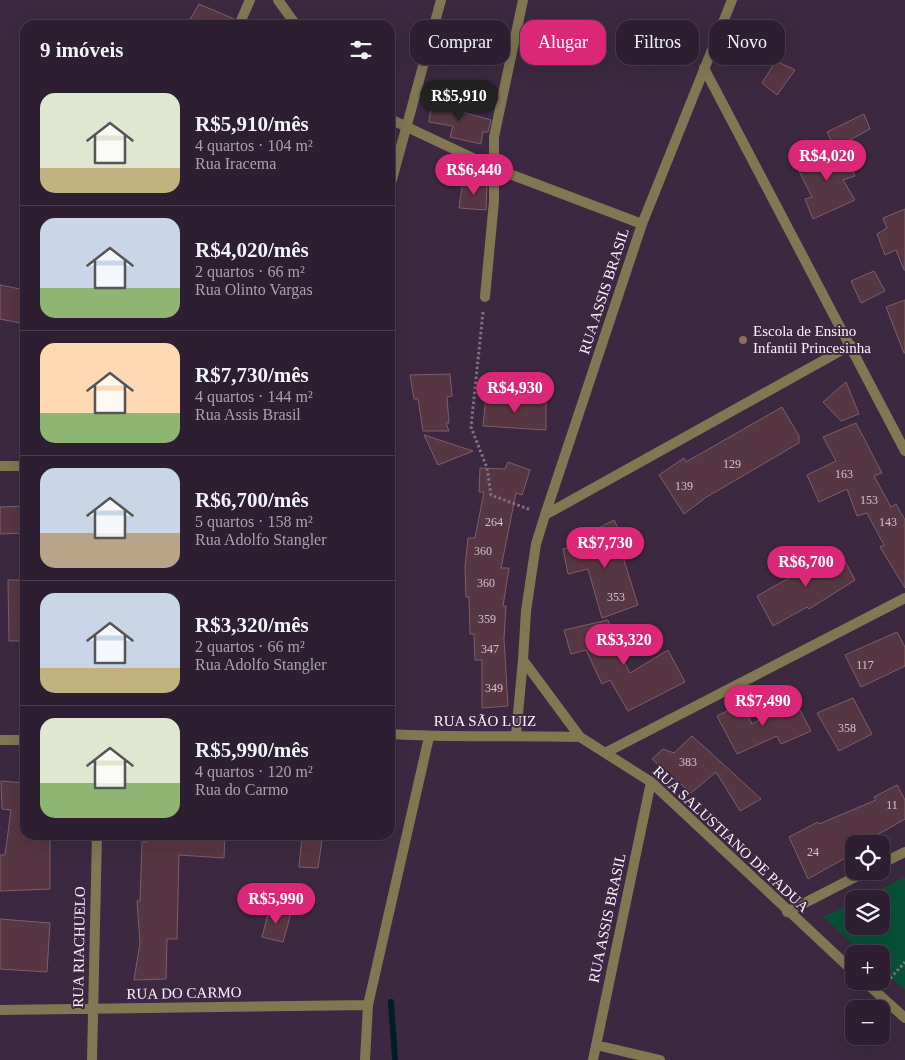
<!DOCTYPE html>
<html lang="pt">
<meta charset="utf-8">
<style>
:root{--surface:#2d1f31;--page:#352739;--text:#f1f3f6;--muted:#a7a2ab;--line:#483d4d;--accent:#db2777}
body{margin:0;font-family:"Times New Roman",serif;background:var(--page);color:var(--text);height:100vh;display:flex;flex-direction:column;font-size:19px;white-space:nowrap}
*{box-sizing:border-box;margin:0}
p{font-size:16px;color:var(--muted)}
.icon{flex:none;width:28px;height:28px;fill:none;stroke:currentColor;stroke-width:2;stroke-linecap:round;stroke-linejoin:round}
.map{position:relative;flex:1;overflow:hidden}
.side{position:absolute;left:20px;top:20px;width:375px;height:820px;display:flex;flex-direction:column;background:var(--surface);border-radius:15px;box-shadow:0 5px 20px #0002,0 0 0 1px var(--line)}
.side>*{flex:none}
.top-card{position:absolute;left:410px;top:20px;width:420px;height:45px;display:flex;gap:10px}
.fabs{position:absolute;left:845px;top:835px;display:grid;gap:10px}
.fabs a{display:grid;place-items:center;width:45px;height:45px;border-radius:10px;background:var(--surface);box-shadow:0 5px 20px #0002,0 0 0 1px var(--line);font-size:25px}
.price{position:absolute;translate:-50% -42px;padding:0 11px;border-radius:18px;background:var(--accent);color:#fff;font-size:16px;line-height:32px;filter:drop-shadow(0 1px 2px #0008)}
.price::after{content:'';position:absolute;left:50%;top:30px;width:15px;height:11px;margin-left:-8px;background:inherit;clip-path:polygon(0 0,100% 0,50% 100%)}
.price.current{background:#222;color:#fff}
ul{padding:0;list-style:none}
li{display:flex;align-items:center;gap:15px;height:125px;padding:0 20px}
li+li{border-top:1px solid var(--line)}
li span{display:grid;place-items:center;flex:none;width:140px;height:100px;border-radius:15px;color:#555}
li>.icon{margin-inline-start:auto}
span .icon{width:60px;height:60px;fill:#fffc;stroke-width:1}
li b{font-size:21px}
h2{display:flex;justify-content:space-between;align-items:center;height:60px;padding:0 20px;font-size:21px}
.tag{padding:0 18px;border-radius:15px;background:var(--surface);box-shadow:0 5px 20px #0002,0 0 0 1px var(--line);font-size:18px;line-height:45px}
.tag.current{background:var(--accent);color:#fff}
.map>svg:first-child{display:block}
</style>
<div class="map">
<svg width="905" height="1060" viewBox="0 0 905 1060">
<rect width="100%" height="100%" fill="#3c2941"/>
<!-- green -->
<path fill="#075138" d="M905,877V990L881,969V954H864L823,917L854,902V926H881V899H861Z"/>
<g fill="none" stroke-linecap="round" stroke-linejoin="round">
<!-- stream -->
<path stroke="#001c2d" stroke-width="6" d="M391,1002L395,1060"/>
</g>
<!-- building -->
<path fill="#563642" stroke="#7f5d69" d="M199,4L234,19L232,25H187Z
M776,61L795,70L777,95L762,83Z
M432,99L453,102L452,109L491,120L488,132H483L481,144L450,137L453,126L429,122Z
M864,114L870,129L835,148L827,132Z
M841,146L855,176L843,180L855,200L813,219L805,199L812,197L797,167Z
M463,180L487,184L486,210L459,208Z
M905,209V270H904L896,250L885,255L877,234L887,228L883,218Z
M874,271L885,291L861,303L851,281Z
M0,285L25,290V324L0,319Z
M905,300V353H904L886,307Z
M450,374L452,396L447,397L449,423H446L449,431H423L418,399H414L410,375Z
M846,382L859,414L841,421L823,402Z
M486,397L546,402V430L483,426Z
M782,407L799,436V443L705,498L684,514L659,475L684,458L686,462Z
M856,423L882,473L874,476L891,507L896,504L905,520V588L880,547L884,545L867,513L857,516L847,489L819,502L807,475L836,461L823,437Z
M424,435L473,451L438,465Z
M508,462L530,470L522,495L516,493L501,568H509L503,606H506L504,639L508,706L482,708V660H475L474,634H470L469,597H466L465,567L468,538H475L484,492H479L480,468L505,469Z
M25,506V533L0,534V507Z
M614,520L629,551L622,554L638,605L602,618L588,569L568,574L563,549L598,542L593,531Z
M839,550L855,580L809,609L807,607L773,626L757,596L789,578L786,574L807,564L808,566Z
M8,580H25V641H9Z
M608,620L617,648L630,673L668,650L685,682L628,711L610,680L602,684L586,650L571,654L564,630Z
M897,632L905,647V666L861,687L845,655Z
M853,698L872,734L839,751L817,713Z
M795,701L811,731L781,744L777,736L737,754L717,716L741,704L752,724Z
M692,736L710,752L761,799L740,811L716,772L691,793L652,759L663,749L674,753Z
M1,781L25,783V835H50V889L0,891V855H5L11,810L2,809Z
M897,785L905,800V819L861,844H854V853L808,879L789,837L818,822L819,824L876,800L874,797Z
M147,835H225L224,858L179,855L177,939H167L166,979L134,980L140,943L137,901H140L142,842H147Z
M302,837L322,840L318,868L299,867Z
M269,910L291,913L283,942L262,937Z
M0,919L50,923L47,972L0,969Z"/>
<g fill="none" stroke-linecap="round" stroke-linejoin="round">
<!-- path -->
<path stroke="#807184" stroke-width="3" stroke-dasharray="2.5 2.5" stroke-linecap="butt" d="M483,312L471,427L487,468L491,495L531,510
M887,982L905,962"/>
<!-- minor -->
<path stroke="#827752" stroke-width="10" d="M278,0L296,25
M732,0L642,224L545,515L536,544L526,611L523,660L580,737L651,782L854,972
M239,25L250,0
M704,68L905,451
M390,119L494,168L642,224
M390,187L441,0
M485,297L494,201V137L523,0
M0,466H25
M545,515L851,345
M390,734C453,738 517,735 580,737
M516,735L523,660
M0,740H25
M605,753L905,598
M881,864L905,852
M787,912L867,871
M864,981L905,1018
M0,1010L368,1005
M596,1045L660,1060
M92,1060L97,835
M365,1060L368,1005L429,737
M593,1060L651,782"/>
</g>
<!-- markers -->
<circle fill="#8d6e63" stroke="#3c2941" stroke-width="2" cx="743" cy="340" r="5"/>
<g text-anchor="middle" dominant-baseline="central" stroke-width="4" stroke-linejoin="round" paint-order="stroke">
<!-- number labels -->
<g font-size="12" fill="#d2c2ce">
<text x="732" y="464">129</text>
<text x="844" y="474">163</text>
<text x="684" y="486">139</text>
<text x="869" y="500">153</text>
<text x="494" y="522">264</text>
<text x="888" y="522">143</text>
<text x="483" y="551">360</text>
<text x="486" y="583">360</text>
<text x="616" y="597">353</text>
<text x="487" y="619">359</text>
<text x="490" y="649">347</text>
<text x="865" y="665">117</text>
<text x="494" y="688">349</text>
<text x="847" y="728">358</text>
<text x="688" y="762">383</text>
<text x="892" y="805">11</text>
<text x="813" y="852">24</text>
</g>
<!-- street labels -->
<g font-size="15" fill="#fbf1fd" stroke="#3c2941">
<text transform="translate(604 291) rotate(-72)">RUA ASSIS BRASIL</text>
<text x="485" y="721">RUA SÃO LUIZ</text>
<text transform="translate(731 839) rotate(43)">RUA SALUSTIANO DE PADUA</text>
<text transform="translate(607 918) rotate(-78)">RUA ASSIS BRASIL</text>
<text transform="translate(79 947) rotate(-89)">RUA RIACHUELO</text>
<text transform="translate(184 993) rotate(-1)">RUA DO CARMO</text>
</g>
<!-- poi labels -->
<g font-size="15" fill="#fbf1fd" stroke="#3c2941" text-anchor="start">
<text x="753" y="331">Escola de Ensino<tspan x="753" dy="17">Infantil Princesinha</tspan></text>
</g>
</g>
</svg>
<div class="fabs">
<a><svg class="icon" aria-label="locate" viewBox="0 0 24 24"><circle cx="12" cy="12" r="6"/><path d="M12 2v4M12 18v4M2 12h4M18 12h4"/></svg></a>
<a><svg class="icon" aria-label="layers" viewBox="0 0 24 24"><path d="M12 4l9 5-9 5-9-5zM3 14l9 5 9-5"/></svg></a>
<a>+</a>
<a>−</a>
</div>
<b class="price current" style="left:459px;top:122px">R$5,910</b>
<b class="price" style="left:827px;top:182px">R$4,020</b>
<b class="price" style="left:474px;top:196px">R$6,440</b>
<b class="price" style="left:515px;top:414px">R$4,930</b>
<b class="price" style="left:605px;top:569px">R$7,730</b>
<b class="price" style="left:806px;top:588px">R$6,700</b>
<b class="price" style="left:624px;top:666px">R$3,320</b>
<b class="price" style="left:763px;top:727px">R$7,490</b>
<b class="price" style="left:276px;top:925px">R$5,990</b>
<div class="top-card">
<a class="tag">Comprar</a>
<a class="tag current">Alugar</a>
<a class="tag">Filtros</a>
<a class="tag">Novo</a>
</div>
<section class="side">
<h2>9 imóveis<svg class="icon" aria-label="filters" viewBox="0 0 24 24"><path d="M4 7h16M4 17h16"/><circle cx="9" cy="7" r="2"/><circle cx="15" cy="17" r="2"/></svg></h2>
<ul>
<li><span style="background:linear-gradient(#dfe7d0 75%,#c2b280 0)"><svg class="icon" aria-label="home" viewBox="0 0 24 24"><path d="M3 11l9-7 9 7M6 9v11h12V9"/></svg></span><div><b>R$5,910/mês</b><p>4 quartos · 104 m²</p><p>Rua Iracema</p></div></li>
<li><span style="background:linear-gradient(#c9d6e8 70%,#8fb573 0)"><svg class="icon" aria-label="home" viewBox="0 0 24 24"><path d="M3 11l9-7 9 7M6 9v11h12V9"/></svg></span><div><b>R$4,020/mês</b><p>2 quartos · 66 m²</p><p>Rua Olinto Vargas</p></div></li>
<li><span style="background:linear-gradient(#ffd9b3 70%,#8fb573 0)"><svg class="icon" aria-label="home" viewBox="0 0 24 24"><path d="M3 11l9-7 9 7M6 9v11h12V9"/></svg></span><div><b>R$7,730/mês</b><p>4 quartos · 144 m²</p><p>Rua Assis Brasil</p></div></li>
<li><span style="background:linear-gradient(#c9d6e8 65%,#b9a48a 0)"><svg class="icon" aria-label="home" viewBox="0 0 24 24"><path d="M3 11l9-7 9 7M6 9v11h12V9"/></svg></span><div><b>R$6,700/mês</b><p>5 quartos · 158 m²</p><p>Rua Adolfo Stangler</p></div></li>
<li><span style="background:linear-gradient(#c9d6e8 75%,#c2b280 0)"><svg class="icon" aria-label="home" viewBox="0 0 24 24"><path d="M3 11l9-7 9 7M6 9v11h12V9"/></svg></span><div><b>R$3,320/mês</b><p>2 quartos · 66 m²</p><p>Rua Adolfo Stangler</p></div></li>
<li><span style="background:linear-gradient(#dfe7d0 65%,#8fb573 0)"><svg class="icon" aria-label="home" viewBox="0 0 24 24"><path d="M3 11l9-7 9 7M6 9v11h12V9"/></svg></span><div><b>R$5,990/mês</b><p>4 quartos · 120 m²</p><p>Rua do Carmo</p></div></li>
</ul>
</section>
</div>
